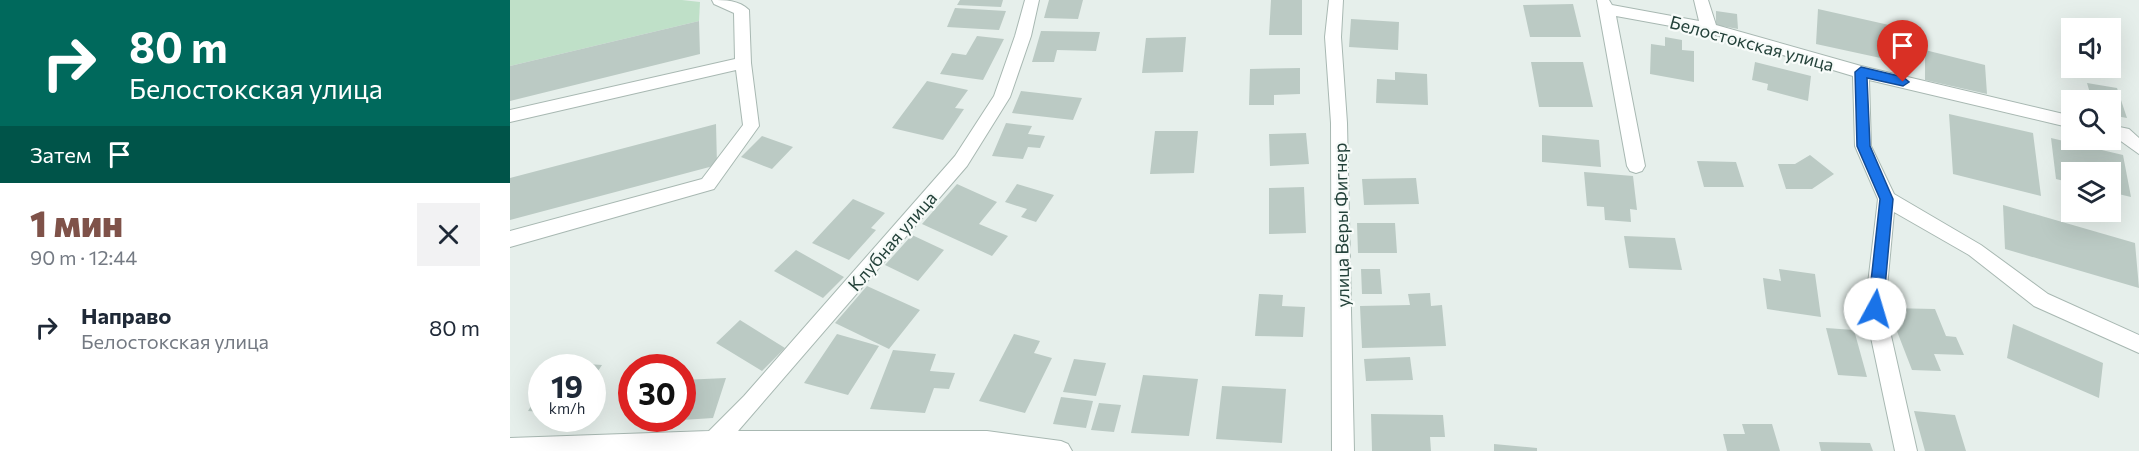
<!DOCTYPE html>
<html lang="ru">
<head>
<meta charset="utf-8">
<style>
  body { margin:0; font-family:Commissioner,sans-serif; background:#f2f2f3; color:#1f2937; height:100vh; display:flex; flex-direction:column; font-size:22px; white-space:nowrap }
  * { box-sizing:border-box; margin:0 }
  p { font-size:20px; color:#747a83 }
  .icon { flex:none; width:33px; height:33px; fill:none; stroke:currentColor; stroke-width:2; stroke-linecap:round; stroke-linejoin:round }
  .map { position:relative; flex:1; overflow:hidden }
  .sheet { display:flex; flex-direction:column; background:#fff; width:510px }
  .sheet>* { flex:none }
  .guide { background:#00695c; color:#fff; overflow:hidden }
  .tools { position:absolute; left:1551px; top:18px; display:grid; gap:12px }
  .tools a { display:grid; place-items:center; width:60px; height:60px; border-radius:0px; background:#fff; box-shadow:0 6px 24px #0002; font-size:30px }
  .speed { position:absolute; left:18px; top:354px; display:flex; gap:12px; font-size:30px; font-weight:700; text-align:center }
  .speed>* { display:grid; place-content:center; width:78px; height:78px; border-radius:50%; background:#fff; box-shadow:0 6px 24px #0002; line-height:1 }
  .speed small { font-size:15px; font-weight:400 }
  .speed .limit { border:9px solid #d22; background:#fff; color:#111 }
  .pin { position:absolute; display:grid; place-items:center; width:51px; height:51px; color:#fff; margin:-62px -26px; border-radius:50% 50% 50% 0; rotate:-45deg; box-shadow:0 0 6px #0007 }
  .pin .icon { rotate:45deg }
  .me { position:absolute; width:66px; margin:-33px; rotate:6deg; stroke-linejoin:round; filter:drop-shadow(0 0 4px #0008) }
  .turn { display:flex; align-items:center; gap:21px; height:126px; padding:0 30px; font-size:27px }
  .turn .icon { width:78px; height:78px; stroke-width:2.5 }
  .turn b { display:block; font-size:42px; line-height:51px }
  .then { display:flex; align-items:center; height:57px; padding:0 30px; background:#0003; gap:12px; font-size:22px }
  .round { display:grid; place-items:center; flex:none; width:63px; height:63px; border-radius:0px; background:#f2f2f3 }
  .overview { display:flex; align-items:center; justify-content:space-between; height:102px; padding:0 30px }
  h1 { font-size:36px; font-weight:800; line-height:45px; color:#7f5249 }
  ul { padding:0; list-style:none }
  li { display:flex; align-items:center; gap:18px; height:84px; padding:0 30px }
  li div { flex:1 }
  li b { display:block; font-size:22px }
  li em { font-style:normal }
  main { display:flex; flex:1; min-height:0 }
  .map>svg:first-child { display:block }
  .green { fill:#bfe0c8 }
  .building { fill:#bbcac4 }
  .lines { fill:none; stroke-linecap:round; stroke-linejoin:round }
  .minor-casing { stroke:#a8b8b2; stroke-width:2 }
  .minor { fill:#fff; fill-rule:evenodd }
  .route { fill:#1a73e8; stroke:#114b97; stroke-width:1.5 }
  .labels { text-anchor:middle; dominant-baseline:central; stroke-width:4.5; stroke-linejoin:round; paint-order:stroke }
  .street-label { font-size:18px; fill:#24423a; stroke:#f7fbf9 }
</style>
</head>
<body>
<main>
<section class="sheet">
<div class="guide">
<div class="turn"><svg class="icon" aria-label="right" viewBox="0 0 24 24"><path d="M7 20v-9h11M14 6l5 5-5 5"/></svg><div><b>80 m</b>Белостокская улица</div></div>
<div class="then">Затем<svg class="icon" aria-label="arrive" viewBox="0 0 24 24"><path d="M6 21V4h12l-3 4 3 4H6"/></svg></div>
</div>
<div class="overview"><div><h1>1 мин</h1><p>90 m · 12:44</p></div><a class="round"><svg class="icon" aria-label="close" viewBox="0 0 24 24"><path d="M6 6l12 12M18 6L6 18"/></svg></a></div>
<ul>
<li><svg class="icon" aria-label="right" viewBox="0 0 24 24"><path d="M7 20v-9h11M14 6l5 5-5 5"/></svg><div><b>Направо</b><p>Белостокская улица</p></div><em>80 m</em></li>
</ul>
</section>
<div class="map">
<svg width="1629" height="451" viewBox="0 0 1629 451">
  <rect width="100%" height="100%" fill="#e6efeb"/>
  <path class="green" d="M0 0H172L190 2 189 21 0 66Z"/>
  <path class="building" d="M450 0H493L491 7 447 5Z
    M539 0H573L568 19 534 18Z
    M761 0H792V35H759Z
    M1063 4 1071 37H1020L1013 5Z
    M445 8 496 11 489 30 437 27Z
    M1308 9 1388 27 1389 62 1306 44Z
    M1206 11 1227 14 1228 29 1206 25Z
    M841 19 889 22 888 50 839 47Z
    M189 21 190 54 0 101V66Z
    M531 31 590 32 586 51 547 50 544 62H522Z
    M467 36 494 39 473 80 430 74 442 53 456 55Z
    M676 37 673 72 632 73 636 38Z
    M1155 37 1172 40V50L1184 51V82L1140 74 1141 44 1155 46Z
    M1415 50 1475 65 1477 94 1415 80Z
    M1021 62H1073L1083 107H1029Z
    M1245 62 1301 76 1298 101 1257 90 1258 84 1242 80Z
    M790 68V94L764 95V105H739L740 69Z
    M885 72 917 74 918 105 866 103 867 79 885 80Z
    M417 81 458 90 445 108 454 109 433 140 382 128Z
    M1577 83 1607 88 1617 118 1600 115V100H1582Z
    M511 91 572 98 563 120 502 113Z
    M1439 114 1523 133 1531 196 1443 174Z
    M496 123 522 126 518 134 535 136 530 148 518 147 513 159 482 156Z
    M206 124 207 165 0 220V178Z
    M645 131H688L684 173 640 174Z
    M796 133 799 164 760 166 759 134Z
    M1032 135 1089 140 1091 167 1032 162Z
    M252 136 283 147 262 169 231 157Z
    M1541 138 1613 155 1621 197 1600 192V172H1562V183L1546 179Z
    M1300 155 1324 174 1302 189H1276L1268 164H1285Z
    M1187 161 1226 162 1234 187H1194Z
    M1074 172 1123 176 1127 210 1120 209 1121 222 1095 220 1094 207 1077 206Z
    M906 178 909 204 854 205 852 179Z
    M447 184 487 202 469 224 498 236 482 256 412 224Z
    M507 184 544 195 526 222 511 217 517 209 495 202Z
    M794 187 796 233 759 234V188Z
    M343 199 375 213 361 228 366 230 339 260 302 243Z
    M1493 205 1625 243 1629 288 1495 249Z
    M847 223H885L887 253H848Z
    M402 235 434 250 408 281 375 265Z
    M1114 236 1165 238 1172 270 1119 268Z
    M286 250 334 277 313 298 264 271Z
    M851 269H870L872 294H852Z
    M1269 269 1305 274 1311 317 1257 309 1253 278 1271 281Z
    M357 286 410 310 379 349 325 323Z
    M920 293 921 306 932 305 936 346 852 348 850 306 900 305 898 294Z
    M749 294 773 295 772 306 795 307 793 337 745 336Z
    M1378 308 1425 309 1436 336 1446 337 1454 355 1424 354 1431 371 1402 370Z
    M230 320 275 348 252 371 206 343Z
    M1503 324 1593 363 1589 398 1497 358Z
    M1316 328 1344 330 1357 377 1328 375Z
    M327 334 369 346 338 395 294 383Z
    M504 334 530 341 524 353 542 358 515 413 469 401Z
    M383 350 426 354 420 371 445 373 439 389 424 388 415 413 360 409Z
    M900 357 903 380 856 381 854 359Z
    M564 359 596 363 586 396 553 392Z
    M48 362 92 365 82 380V368H44Z
    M633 375 688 379 679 436 621 433Z
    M216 378 203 418 172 420V380Z
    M712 386 776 389 772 443 706 439Z
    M32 388V412L18 411Z
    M551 397 583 401 576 428 543 424Z
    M589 403 611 405 604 432 581 430Z
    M1404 411 1445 415 1456 451H1415Z
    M861 414 933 415 935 437H920L921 451H862Z
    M1232 424H1262L1270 451H1217L1213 434H1235Z
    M1309 442 1360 443 1363 451H1311Z
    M984 444 1027 448V451H984Z"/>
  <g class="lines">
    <defs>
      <path id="minor" d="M202 0C215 0 229 0 239 10L241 63 249 126 204 189 0 247V231L192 179 233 125 226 70 0 122V110L225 59 224 13 204 4Z
        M515 0H529L521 36 500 97 457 166 228 431H477L551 441 558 444 562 451H0V438L199 431 234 396 445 156 484 96 505 36Z
        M819 0H833L831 37 837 123 844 451H822L821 123 815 37Z
        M1087 0H1099L1102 5 1189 21 1184 0H1198L1206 25 1351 66 1562 116V128L1359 80 1361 146 1384 194 1471 245 1538 294 1629 335V353L1524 306 1459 255 1384 212 1375 309 1407 451H1385L1355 309 1368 199 1345 146 1343 76 1199 33 1106 16 1135 166 1132 171 1126 173 1120 171 1117 166Z
        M1600 125 1619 129 1629 138V154L1608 139 1600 138Z"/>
    </defs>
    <use href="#minor" class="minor-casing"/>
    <use href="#minor" class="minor"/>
  </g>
  <path class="route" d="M1351 67 1393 77 1399 82 1393 86 1357 78 1360 146 1383 199 1373 309 1371 314 1365 316 1360 314 1358 309 1370 199 1347 146 1345 72Z"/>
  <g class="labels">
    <g class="street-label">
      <text transform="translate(1242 43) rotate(15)">Белостокская улица</text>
      <text transform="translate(831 225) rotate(-91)">улица Веры Фигнер</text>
      <text transform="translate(382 241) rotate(-49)">Клубная улица</text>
    </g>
  </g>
</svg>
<div class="tools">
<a><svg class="icon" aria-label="sound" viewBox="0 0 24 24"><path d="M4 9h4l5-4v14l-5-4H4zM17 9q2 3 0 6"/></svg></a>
<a><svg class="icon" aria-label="search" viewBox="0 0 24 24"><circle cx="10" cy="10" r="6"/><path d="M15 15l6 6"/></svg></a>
<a><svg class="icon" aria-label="layers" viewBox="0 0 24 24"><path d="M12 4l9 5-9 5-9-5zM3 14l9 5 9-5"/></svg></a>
</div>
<div class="speed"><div>19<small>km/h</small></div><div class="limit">30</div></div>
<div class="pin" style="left:1393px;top:82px;background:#d93025"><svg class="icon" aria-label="arrive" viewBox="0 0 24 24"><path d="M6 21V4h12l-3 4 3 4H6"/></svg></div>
<svg class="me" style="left:1365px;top:309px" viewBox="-20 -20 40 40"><circle r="19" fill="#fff"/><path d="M0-13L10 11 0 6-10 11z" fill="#1a73e8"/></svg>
</div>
</main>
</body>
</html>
